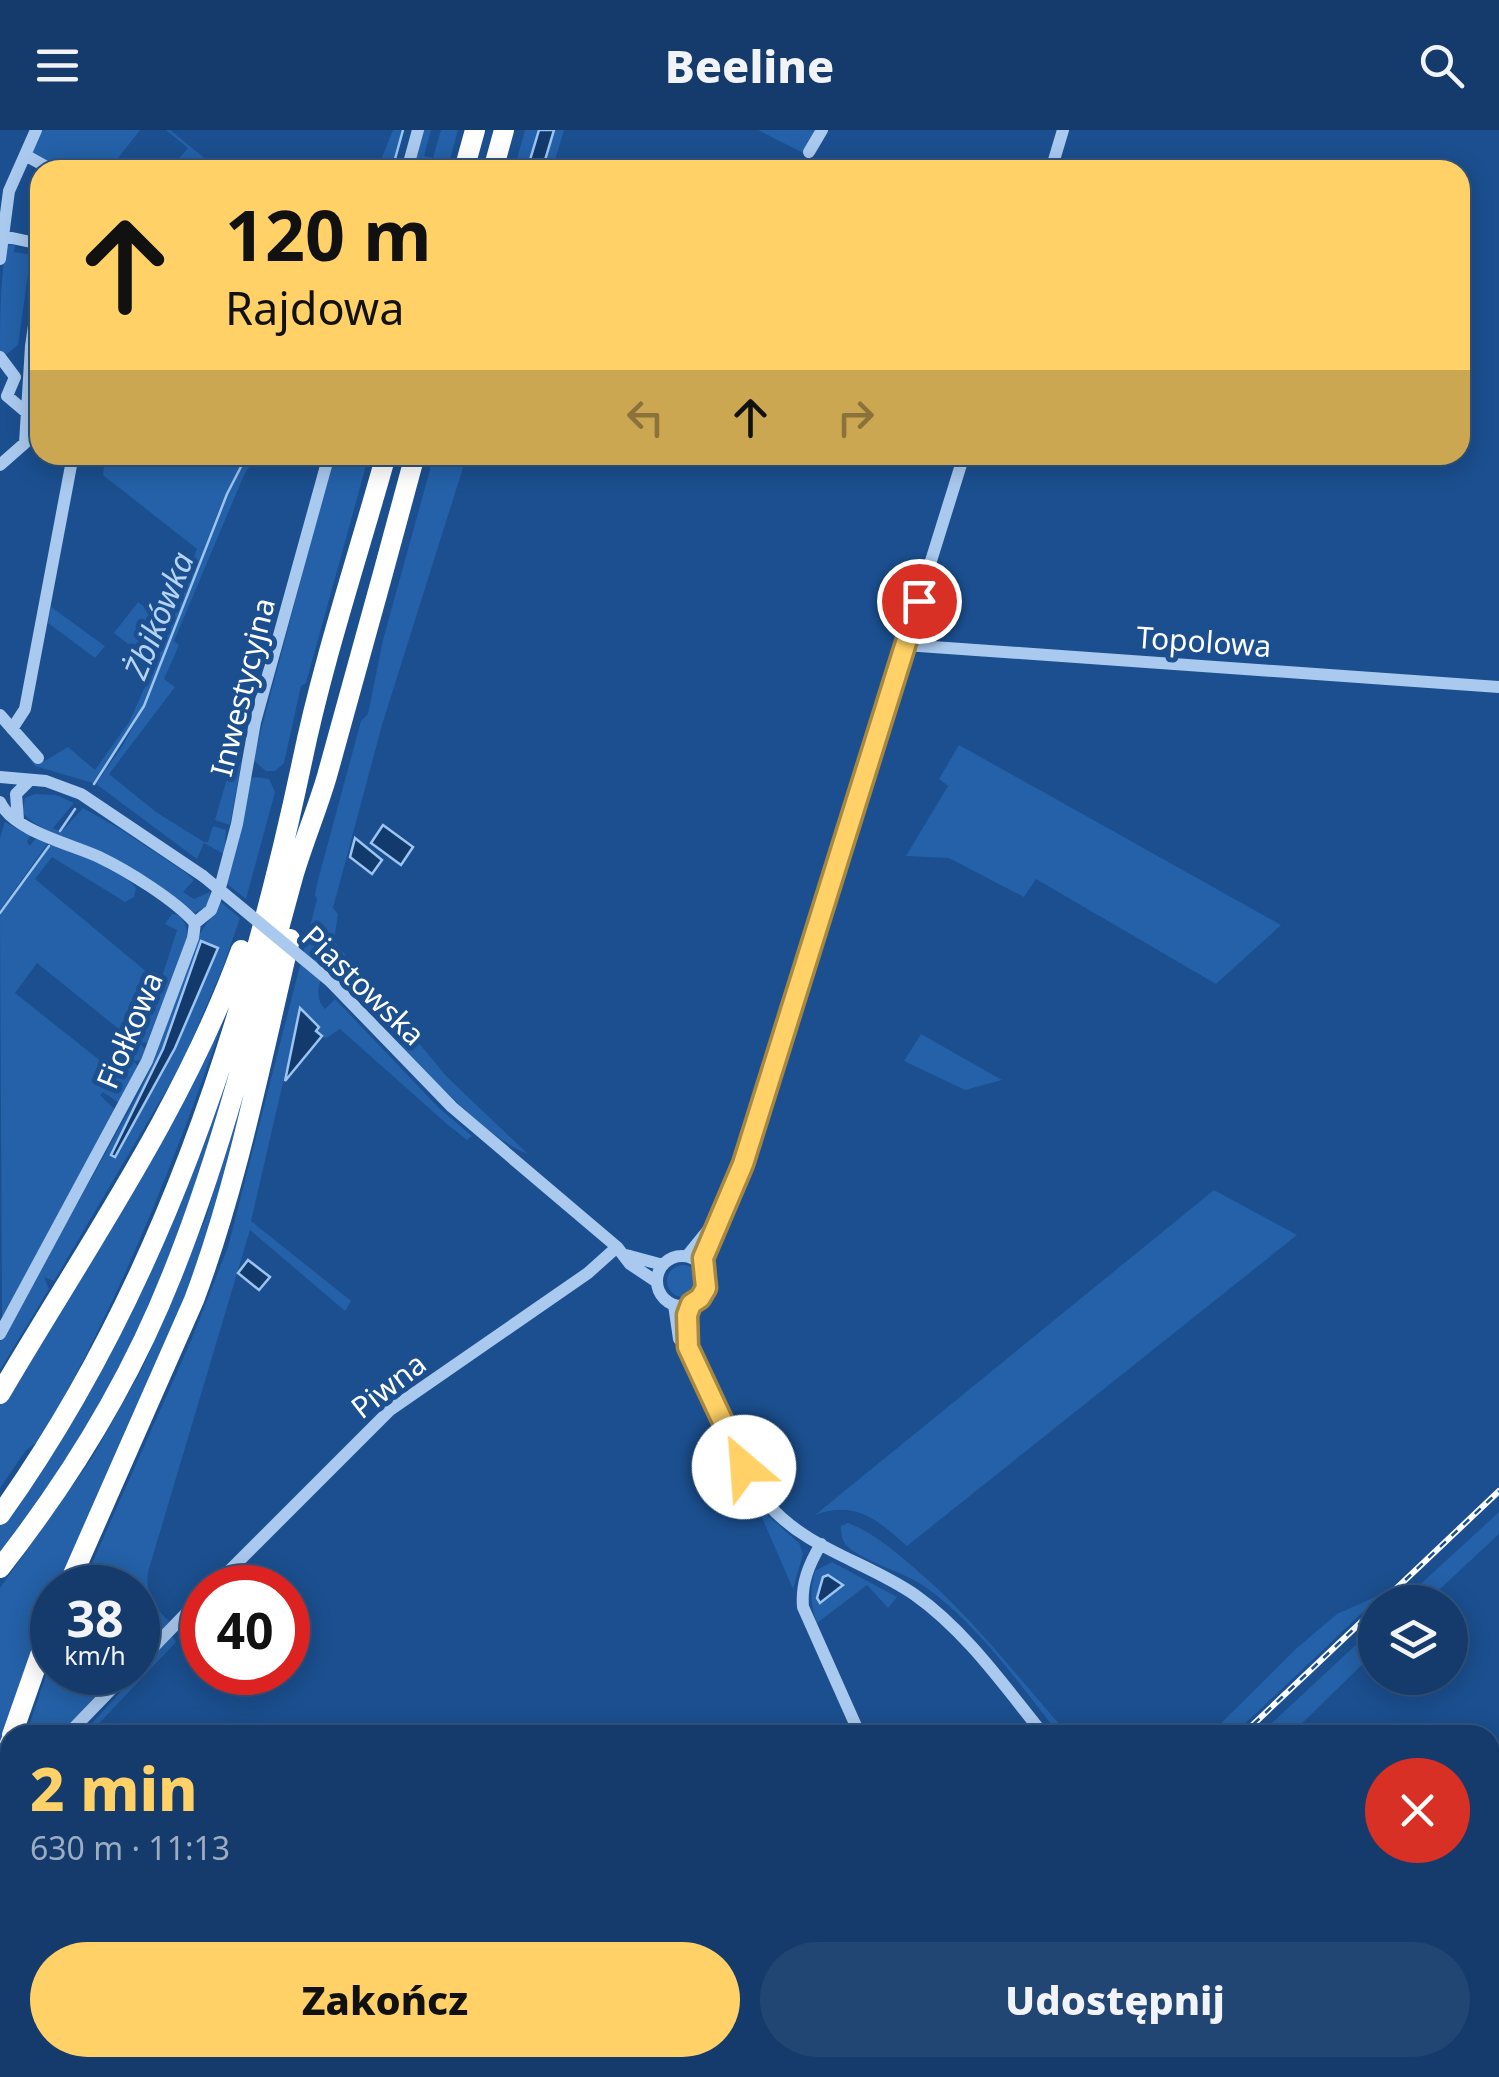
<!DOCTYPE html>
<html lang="pl">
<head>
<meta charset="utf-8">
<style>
  body { margin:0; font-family:"Noto Sans",sans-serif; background:#214673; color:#f1f3f6; height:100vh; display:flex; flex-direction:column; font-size:38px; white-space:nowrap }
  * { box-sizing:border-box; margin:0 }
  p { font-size:32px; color:#9dadc1 }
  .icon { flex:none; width:55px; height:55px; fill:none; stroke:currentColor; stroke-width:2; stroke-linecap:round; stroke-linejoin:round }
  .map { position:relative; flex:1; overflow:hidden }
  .details { position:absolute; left:0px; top:1595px; width:1500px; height:352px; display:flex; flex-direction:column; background:#143b6b; border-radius:30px 30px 0 0; box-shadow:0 5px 25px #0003,0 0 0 2px #33557e }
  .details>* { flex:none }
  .hud { position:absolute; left:30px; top:30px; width:1440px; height:305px; border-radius:30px; box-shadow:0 5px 25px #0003,0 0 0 2px #33557e; background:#ffd166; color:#111; overflow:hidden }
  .fabs { position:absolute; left:1358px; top:1455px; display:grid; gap:20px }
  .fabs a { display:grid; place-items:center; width:110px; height:110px; border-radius:50%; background:#143b6b; box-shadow:0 5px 25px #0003,0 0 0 2px #33557e; font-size:50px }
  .speed { position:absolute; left:30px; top:1435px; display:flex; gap:20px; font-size:50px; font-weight:700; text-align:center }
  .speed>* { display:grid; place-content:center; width:130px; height:130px; border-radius:50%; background:#143b6b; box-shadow:0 5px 25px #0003,0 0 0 2px #33557e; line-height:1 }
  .speed small { font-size:25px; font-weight:400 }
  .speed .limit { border:15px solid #d22; background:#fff; color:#111 }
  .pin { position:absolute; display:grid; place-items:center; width:85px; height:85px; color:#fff; margin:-42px; border:5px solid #fff; border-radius:50%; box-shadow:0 2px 10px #0007 }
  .me { position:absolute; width:110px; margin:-55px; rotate:333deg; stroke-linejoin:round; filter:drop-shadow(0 0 8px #0008) }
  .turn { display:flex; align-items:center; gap:35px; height:210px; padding:0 30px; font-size:45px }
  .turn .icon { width:130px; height:130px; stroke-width:2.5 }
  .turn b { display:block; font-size:70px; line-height:85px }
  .lanes { display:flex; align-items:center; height:95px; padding:0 30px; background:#0003; justify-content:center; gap:50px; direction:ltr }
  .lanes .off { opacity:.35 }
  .round { display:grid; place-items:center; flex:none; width:105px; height:105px; border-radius:52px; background:#214673 }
  .head { display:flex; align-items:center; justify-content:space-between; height:170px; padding:0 30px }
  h1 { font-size:60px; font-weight:800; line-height:75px; color:#ffd166 }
  .cta { display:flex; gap:20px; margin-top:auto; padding:20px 30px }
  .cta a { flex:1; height:115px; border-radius:60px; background:#ffd166; color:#111; font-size:40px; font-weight:800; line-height:115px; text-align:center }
  .cta a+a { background:#214673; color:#f1f3f6 }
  header { display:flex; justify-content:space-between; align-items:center; height:130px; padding:0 30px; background:#143b6b; font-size:45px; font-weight:800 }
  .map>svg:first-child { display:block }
  .green { fill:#2461a8; fill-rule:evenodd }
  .water { fill:#123a6d; stroke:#9cc4f0; stroke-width:2.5 }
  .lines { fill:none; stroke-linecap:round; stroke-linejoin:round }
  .stream { stroke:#9cc4f0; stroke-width:2.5 }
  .minor { stroke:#a9c9ee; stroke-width:12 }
  .highway { stroke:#fff; stroke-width:20 }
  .rail-casing { stroke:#fff; stroke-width:6 }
  .rail { stroke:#1b4f8f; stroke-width:2.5; stroke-dasharray:8; stroke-linecap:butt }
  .minor-bridge { stroke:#a9c9ee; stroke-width:12 }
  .route-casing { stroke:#a68842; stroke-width:25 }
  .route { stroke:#ffd166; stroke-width:18 }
  .labels { text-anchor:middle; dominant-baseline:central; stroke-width:10; stroke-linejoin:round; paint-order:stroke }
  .street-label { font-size:30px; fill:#fff; stroke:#1b4f8f }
  .water-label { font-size:32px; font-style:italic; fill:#b5d3f5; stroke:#1b4f8f }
</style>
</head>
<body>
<header><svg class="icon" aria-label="menu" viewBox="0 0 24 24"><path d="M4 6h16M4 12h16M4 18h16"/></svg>Beeline<svg class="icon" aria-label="search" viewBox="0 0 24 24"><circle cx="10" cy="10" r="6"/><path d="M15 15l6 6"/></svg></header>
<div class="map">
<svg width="1499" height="1947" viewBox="0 0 1499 1947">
  <rect width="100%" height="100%" fill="#1b4f8f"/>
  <path class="green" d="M40 0H140L109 40 57 37 58 34 51 30 49 33 32 24Z
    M166 0H170L219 40H170L188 18Z
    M393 0H402L391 40H377Z
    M424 0H431L424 26 433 28 441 0H458L447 40H413Z
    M525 0H539L527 40H514Z
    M554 0H564L552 40H542Z
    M758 0H817L805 24Z
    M15 113 14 122 28 124 32 116 18 215 4 226 0 221C0 189 0 146 7 116Z
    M88 325H246L221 375 142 578 93 653 35 636 25 621 38 635 68 617 95 640 129 592 155 535 114 503 138 472 159 488 180 433 189 440 197 419 103 345 104 337Z
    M249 325H257L244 345 174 511 179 515 164 549 175 557 109 644 156 682 204 712H208L213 696 226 700 224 724 204 713 197 729 96 654 123 615 147 571 230 358Z
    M334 325H369L306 553 301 556 284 633 275 641H266L253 630Z
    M434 325H467L382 595 333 778 338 784 334 811 447 947 528 1024C473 1003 387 897 343 851L353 839 335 830 327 834C321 850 312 865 325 879L335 869 439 978 472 1006 467 1010 448 995 340 899 325 909 300 879 251 1091 351 1171 345 1181 250 1100 148 1442C145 1463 154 1478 170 1492L138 1525V1458H81L190 1213 228 1117 317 769 315 765 318 750 361 591 368 584 383 510Z
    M51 477 105 516 95 528 48 493Z
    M959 615 1281 795 1216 854 1036 749 1024 767 949 728 906 726 948 656 939 649Z
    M233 628 241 633 230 695 215 690Z
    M255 647 269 649 275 662 246 769 226 753 248 650Z
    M35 664 56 665 74 673 53 698 61 702 83 678 120 699 186 743 194 750 183 762 194 769 210 762 209 775 195 783C159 759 124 736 85 716 64 705 38 701 22 682L25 668Z
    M298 689 303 690 240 919 170 1134 99 1280 0 1430V1396L129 1181Z
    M5 692 30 706 27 712 30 716 36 708 48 713 0 780V708Z
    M52 714C80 724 116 735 136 758L134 767 125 772 52 727 35 749 160 853 177 800 165 794 172 784C183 784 188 797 187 807L147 913 143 912 141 915 145 919 141 930 133 931 138 936 119 973 103 962 100 965 115 980V984L2 1187 0 785ZM37 833 136 913 122 948 15 863Z
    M221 772 240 788 223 837 181 935 54 1151 44 1147 49 1159 0 1240V1212L135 970 153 933 197 808ZM201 812 218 818 175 918 115 1027 163 919Z
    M225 886C174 1034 118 1175 40 1310L26 1320 0 1358V1274L151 1024Z
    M921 904 1002 950 965 960 904 931Z
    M255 925 208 1114 59 1457 52 1458V1473L0 1626V1458L92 1328 142 1239 206 1087Z
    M1214 1060 1297 1105 907 1416C877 1390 856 1370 815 1385Z
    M667 1151a16 16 0 1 1 32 0a16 16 0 1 1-32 0Z
    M757 1376 799 1413 803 1424 793 1459Z
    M1499 1382V1404L1426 1472H1401Z
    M848 1393C872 1402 892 1419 912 1436 972 1486 1017 1547 1069 1605H1060C1019 1554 979 1495 924 1456 903 1442 865 1432 848 1417 842 1412 841 1404 841 1396Z
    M832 1432 897 1467 888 1478 867 1455 817 1493C810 1474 810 1460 815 1441Z
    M1382 1464 1233 1605H1209L1298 1517 1337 1484Z
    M1375 1497V1522L1290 1605H1259Z
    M172 1506 176 1512 88 1605H81Z
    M52 1527V1542L120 1543 60 1605H26Z
    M10 1666V1787C0 1750 0 1706 10 1666Z
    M10 1848V1938H15L14 1947H0V1850Z"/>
  <path class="water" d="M539 0H554L542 40H527Z
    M383 695 413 717 401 735 371 713Z
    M355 708 382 730 372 744 350 727Z
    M201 811 218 818 175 918 115 1027 111 1025 163 919Z
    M300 878 319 897 316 901 322 906 285 951Z
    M248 1130 270 1147 259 1160 238 1143Z
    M828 1445 843 1455 820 1473 817 1468 823 1447Z"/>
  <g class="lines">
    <path class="stream" d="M392 40 403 0
      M94 654 144 576 227 364 247 325
      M60 701 75 679
      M0 783 49 716
      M871 1947 881 1938
      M899 1947 909 1938"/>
    <path class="minor" d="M36 0 25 25 52 40
      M809 22 822 0
      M407 40 418 0
      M1051 40 1063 0
      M3 106 40 114
      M0 129 9 61 25 25
      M0 227 15 247 7 266 40 294
      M0 335 25 313 31 216 40 154
      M905 515 1499 557
      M0 585 38 628
      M12 599 25 579 73 325
      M0 647 46 651 81 664 203 746
      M0 672C13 701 71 714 99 727 128 741 175 770 195 793
      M18 690 16 664 30 650
      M195 793 211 780 221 754 237 694 255 592 329 325
      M331 852 452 977 617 1117 630 1134 657 1152
      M626 1125 663 1135
      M657 1151a25 25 0 1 1 50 0a25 25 0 1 1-50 0Z
      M687 1126 717 1089
      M703 1136 719 1087 743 1034 964 325
      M674 1175 679 1209 688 1217C711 1269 730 1330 767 1373 806 1419 868 1432 915 1465 966 1501 1005 1557 1044 1605
      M0 1204 147 931 193 808 195 793
      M688 1217 686 1189 691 1175
      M821 1414C809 1434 801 1453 803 1477L860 1605
      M212 1458 390 1280 588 1143 617 1117
      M138 1533 202 1467
      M67 1605 128 1542
      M1006 1938 1010 1947
      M65 1947 66 1938
      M841 1947 847 1938
      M943 1947 954 1938
      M1205 1947 1209 1938"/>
    <path class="highway" d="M464 40 475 0
      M493 40 504 0
      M0 1264C85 1119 183 979 241 820
      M0 1385C158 1164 246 896 302 632 323 530 358 426 386 325
      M0 1438C70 1349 130 1251 172 1145 224 1016 256 881 293 747 303 713 317 680 327 646 357 540 386 432 415 325
      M67 1458 194 1170C238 1053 261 930 290 809
      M12 1605 52 1491
      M0 1650 10 1613
      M0 1794 10 1818
      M20 1947 21 1938"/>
    <defs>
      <path id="rail" d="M1382 1472 1499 1361
        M1242 1605 1375 1479
        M880 1947 890 1938"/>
    </defs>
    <use href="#rail" class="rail-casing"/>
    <use href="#rail" class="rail"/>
    <path class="minor-bridge" d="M203 746 331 852"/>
  </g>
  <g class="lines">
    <defs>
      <path id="route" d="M744 1337 688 1217 687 1185 691 1174 700 1168 706 1158 703 1128 743 1034 919 471"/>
    </defs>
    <use href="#route" class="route-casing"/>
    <use href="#route" class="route"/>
  </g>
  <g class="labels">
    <g class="street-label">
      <text transform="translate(1204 511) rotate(4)">Topolowa</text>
      <text transform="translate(242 557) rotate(-76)">Inwestycyjna</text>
      <text transform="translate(364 855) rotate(44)">Piastowska</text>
      <text transform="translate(129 900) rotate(-67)">Fiołkowa</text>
      <text transform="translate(388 1255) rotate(-38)">Piwna</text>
    </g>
    <g class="water-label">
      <text transform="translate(158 485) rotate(-68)">Żbikówka</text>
    </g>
  </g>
</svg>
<div class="fabs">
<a><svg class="icon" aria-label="layers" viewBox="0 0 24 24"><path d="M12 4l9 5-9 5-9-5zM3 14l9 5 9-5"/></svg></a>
</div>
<div class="speed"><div>38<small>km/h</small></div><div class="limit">40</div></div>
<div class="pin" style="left:919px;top:471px;background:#d93025"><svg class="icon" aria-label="arrive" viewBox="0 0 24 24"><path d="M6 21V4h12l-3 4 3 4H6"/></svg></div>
<svg class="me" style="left:744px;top:1337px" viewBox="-20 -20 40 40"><circle r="19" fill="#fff"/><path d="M0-13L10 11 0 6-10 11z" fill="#ffd166"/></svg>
<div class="hud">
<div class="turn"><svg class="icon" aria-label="ahead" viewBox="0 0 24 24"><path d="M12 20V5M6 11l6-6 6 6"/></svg><div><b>120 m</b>Rajdowa</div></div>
<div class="lanes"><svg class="icon off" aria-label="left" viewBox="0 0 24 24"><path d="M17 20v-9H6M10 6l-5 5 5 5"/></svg><svg class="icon" aria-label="ahead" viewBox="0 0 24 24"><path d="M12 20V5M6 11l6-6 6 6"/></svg><svg class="icon off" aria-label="right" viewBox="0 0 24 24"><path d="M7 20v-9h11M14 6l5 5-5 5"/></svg></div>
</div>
<section class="details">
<div class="head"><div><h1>2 min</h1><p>630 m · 11:13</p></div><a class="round" style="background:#d93025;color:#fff"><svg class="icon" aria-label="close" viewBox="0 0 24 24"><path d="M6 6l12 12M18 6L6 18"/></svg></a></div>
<div class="cta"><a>Zakończ</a><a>Udostępnij</a></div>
</section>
</div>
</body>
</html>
